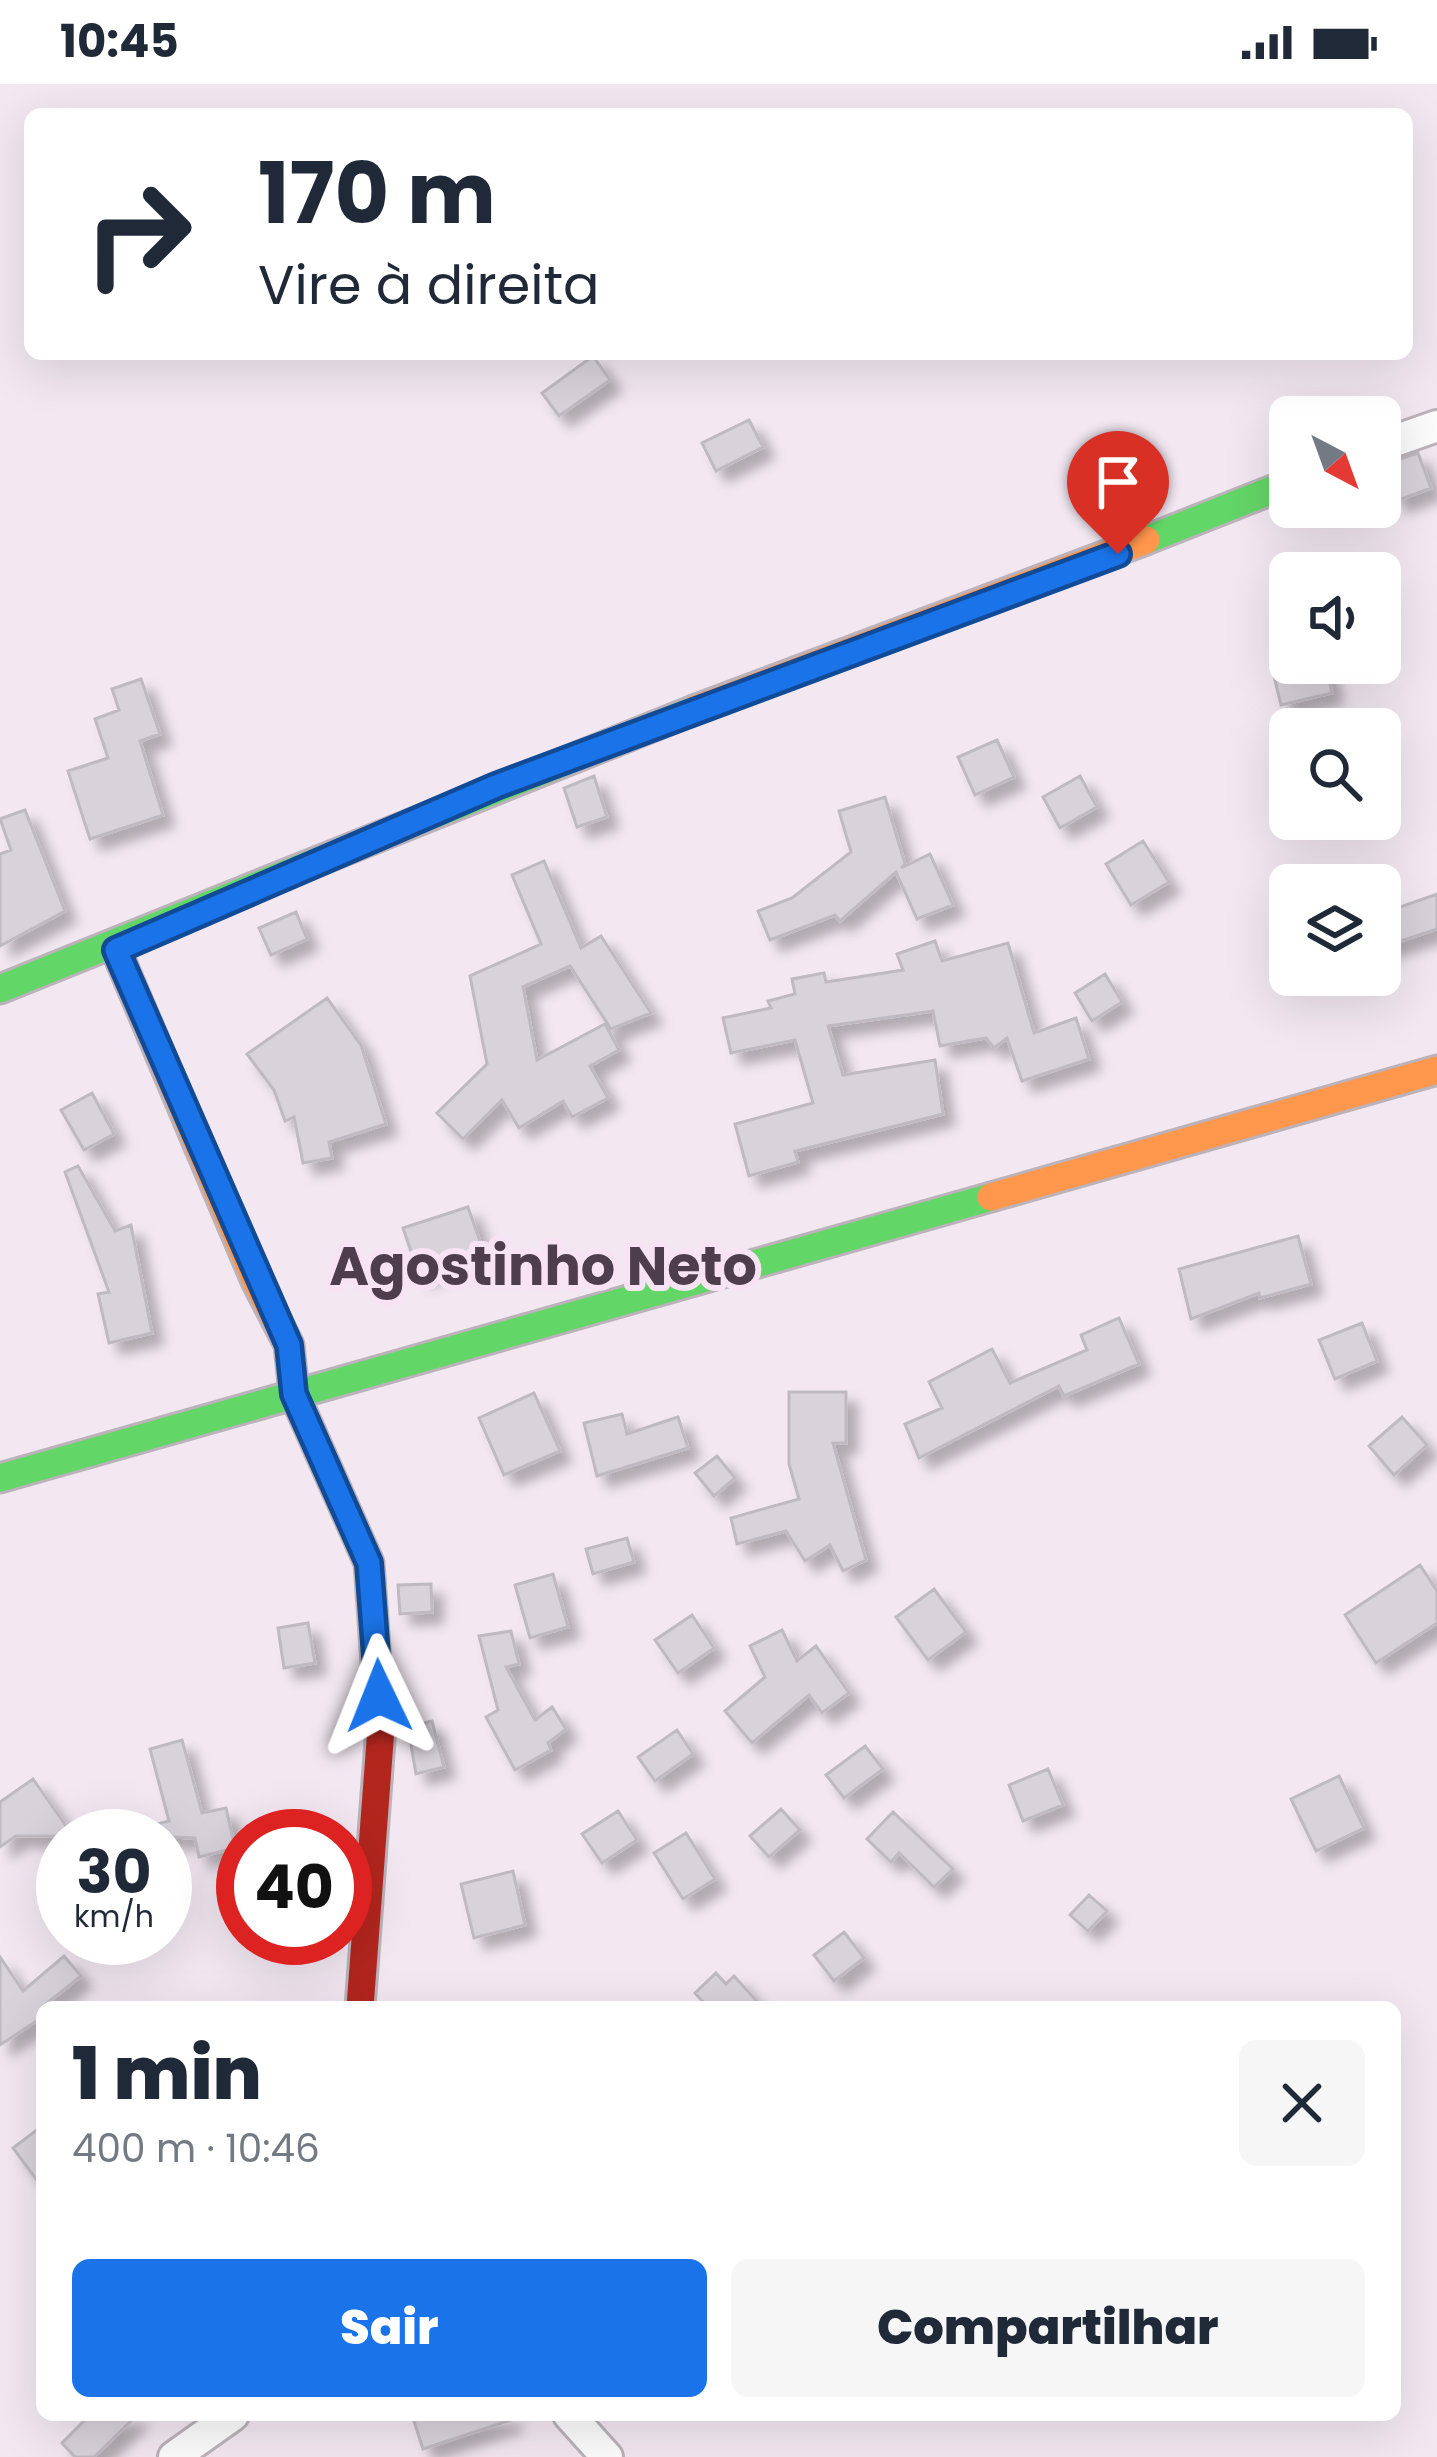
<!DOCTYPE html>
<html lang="pt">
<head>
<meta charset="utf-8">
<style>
  body { margin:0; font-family:Poppins,sans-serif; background:#f6f6f7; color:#1f2937; height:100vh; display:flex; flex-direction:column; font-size:45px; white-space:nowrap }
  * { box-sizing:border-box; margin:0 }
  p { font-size:39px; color:#747a83 }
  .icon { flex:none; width:66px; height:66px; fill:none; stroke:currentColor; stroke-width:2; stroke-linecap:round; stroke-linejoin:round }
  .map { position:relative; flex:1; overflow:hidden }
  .side { position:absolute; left:36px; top:1917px; width:1365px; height:420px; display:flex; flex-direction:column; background:#fff; border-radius:18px; box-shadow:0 12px 48px #0002 }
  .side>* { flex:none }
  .top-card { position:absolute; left:24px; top:24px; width:1389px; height:252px; border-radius:18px; box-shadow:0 12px 48px #0002; background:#fff; color:#1f2937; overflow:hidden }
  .needle { width:78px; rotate:139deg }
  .buttons { position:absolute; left:1269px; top:312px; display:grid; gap:24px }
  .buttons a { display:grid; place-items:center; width:132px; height:132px; border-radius:18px; background:#fff; box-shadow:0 12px 48px #0002; font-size:60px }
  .speed { position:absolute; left:36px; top:1725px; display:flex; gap:24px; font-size:60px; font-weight:700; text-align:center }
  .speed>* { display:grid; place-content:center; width:156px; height:156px; border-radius:50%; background:#fff; box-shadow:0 12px 48px #0002; line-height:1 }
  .speed small { font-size:30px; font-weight:400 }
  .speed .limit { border:18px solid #d22; background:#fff; color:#111 }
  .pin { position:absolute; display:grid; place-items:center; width:102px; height:102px; color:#fff; margin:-123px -51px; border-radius:50% 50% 50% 0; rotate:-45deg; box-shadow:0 0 12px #0007 }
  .pin .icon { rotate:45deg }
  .me { position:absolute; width:132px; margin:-66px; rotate:358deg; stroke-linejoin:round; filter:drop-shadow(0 0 9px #0008) }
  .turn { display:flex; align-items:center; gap:42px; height:252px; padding:0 36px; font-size:54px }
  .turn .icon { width:156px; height:156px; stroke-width:2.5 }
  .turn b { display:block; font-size:84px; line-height:102px }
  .round { display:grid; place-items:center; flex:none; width:126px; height:126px; border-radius:18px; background:#f6f6f7 }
  .head { display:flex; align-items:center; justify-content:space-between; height:204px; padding:0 36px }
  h1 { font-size:72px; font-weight:800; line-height:90px }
  .primary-button { display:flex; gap:24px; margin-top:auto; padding:24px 36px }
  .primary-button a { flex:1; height:138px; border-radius:18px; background:#1a73e8; color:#fff; font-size:48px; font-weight:800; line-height:138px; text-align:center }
  .primary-button a+a { background:#f6f6f7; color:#1f2937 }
  .status { display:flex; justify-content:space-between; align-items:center; height:84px; padding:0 60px; background:#fff; direction:ltr }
  .status svg { height:33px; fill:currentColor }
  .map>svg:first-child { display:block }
  .building { fill:#d8d2db; stroke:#bfb9c2; stroke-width:3; filter:url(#shadow) }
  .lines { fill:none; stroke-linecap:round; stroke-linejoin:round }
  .street-casing { stroke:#bbb2ba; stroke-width:36 }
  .fast-casing { stroke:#bbb2ba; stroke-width:33 }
  .slow-casing { stroke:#bbb2ba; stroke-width:33 }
  .jam-casing { stroke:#bbb2ba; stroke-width:33 }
  .street { stroke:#fdfcfd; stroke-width:30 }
  .fast { stroke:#63d668; stroke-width:27 }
  .slow { stroke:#ff974d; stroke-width:27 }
  .jam { stroke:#b3261e; stroke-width:27 }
  .route-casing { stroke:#114b97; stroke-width:30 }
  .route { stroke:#1a73e8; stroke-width:21 }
  .labels { text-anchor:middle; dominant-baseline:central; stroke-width:12; stroke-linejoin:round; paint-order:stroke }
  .district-label { font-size:54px; font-weight:bold; fill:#4e3d4c; stroke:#f8e3f5 }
</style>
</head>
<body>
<div class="status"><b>10:45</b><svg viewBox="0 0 49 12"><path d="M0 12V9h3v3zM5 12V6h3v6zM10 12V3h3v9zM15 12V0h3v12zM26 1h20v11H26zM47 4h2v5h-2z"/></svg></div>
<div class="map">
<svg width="1437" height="2373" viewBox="0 0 1437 2373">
  <defs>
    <filter id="shadow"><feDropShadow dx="11" dy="11" stdDeviation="6" flood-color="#0004"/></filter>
  </defs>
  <rect width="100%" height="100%" fill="#f3e8f2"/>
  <path class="building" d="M593 272 610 296 559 332 542 309Z
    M749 336 763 363 716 387 702 359Z
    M1418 369 1431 404 1396 417 1382 381Z
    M1325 579 1332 609 1281 621 1274 592Z
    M141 595 160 650 140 657 163 731 90 755 68 687 108 674 95 635 119 626 112 605Z
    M997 656 1014 693 975 711 958 673Z
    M594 692 607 733 577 743 564 704Z
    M1080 692 1097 723 1060 744 1043 713Z
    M885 713 905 780 901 784 930 770 953 821 917 835 896 788 840 837 835 831 770 856 758 827 792 814 851 768 839 727Z
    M25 726 65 827 0 862V770L11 766 0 735Z
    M1143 757 1169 798 1131 821 1106 780Z
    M544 777 581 864 601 852 651 929 611 945 570 882 523 903 537 976 605 940 619 966 590 982 608 1014 572 1033 563 1017 519 1044 502 1016 463 1055 437 1029 487 980 470 892 541 860 512 791Z
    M1437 810V845L1380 864V830Z
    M296 828 307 855 271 871 259 844Z
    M935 857 942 877 1008 859 1034 949 1076 934 1089 975 1022 997 1007 954 994 964 986 954 940 962 933 927 828 942 843 991 935 976 943 1030 795 1067 798 1078 749 1092 735 1040 813 1019 795 956 731 969 723 934 771 924 768 917 795 910 792 895 824 889 826 898 903 886 897 870Z
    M1105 890 1122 918 1092 937 1075 909Z
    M327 914 361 961 386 1040 329 1058 332 1074 303 1079 294 1033 285 1037 274 1006 247 970Z
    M92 1009 114 1050 84 1066 61 1026Z
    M78 1082 115 1147 131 1141 152 1249 109 1259 98 1210 109 1208 65 1088Z
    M468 1123 484 1169 419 1191 403 1144Z
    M1298 1152 1311 1200 1260 1214 1259 1209 1191 1235 1179 1185Z
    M1119 1234 1139 1280 1064 1312 1059 1302 919 1374 905 1340 942 1324 929 1298 992 1265 1010 1299 1087 1266 1081 1251Z
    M1362 1239 1377 1277 1335 1295 1319 1256Z
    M789 1308H846V1359H833L866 1476 843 1487 830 1461 805 1477 786 1447 737 1460 731 1434 799 1415 789 1380Z
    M534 1309 560 1367 504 1391 479 1334Z
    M622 1330 627 1350 678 1333 688 1364 597 1392 584 1339Z
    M1402 1333 1427 1361 1394 1391 1369 1362Z
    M717 1372 735 1394 714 1412 695 1389Z
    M627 1454 634 1478 593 1490 586 1465Z
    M1420 1481 1437 1507V1539L1376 1579 1345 1531Z
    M553 1490 568 1543 530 1554 515 1501Z
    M431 1500 432 1528 400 1530 398 1501Z
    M934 1505 966 1548 928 1576 896 1533Z
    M692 1531 714 1564 678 1589 655 1556Z
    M308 1539 315 1579 284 1584 278 1544Z
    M782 1546 797 1577 816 1562 849 1609 822 1629 809 1611 752 1659 725 1627 765 1593 750 1562Z
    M511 1547 519 1580 506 1583 535 1636 552 1623 566 1645 548 1659 551 1666 515 1686 486 1633 498 1626 479 1552Z
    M432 1637 444 1683 416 1690 408 1643Z
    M677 1646 693 1670 655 1697 638 1673Z
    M182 1656 202 1729 226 1724 235 1764 199 1773 195 1754 143 1752 141 1744 169 1737 150 1665Z
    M865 1662 883 1685 844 1714 826 1691Z
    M1048 1685 1063 1721 1023 1737 1009 1701Z
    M1339 1692 1364 1744 1316 1767 1291 1715Z
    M33 1695 73 1752H16L0 1763V1718Z
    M781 1725 800 1746 769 1773 750 1752Z
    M618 1727 637 1756 602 1779 582 1750Z
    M893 1728 953 1785 934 1803 899 1769 891 1778 867 1755Z
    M686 1749 715 1795 683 1815 654 1769Z
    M513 1787 525 1841 474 1854 461 1800Z
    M1089 1811 1107 1827 1088 1847 1070 1831Z
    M844 1848 864 1874 834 1897 814 1871Z
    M64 1872 81 1892 42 1923 41 1934 0 1961V1873L23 1907Z
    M716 1889 726 1900 734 1892 762 1923H702L705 1920 695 1909Z
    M42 2042V2103L13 2064Z
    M90 2331H137L94 2373H75L62 2359Z
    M412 2331H510L511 2336 423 2365Z"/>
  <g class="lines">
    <defs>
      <path id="street" d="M1380 362 1437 342
        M569 2331 607 2373
        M174 2373 233 2331"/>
      <path id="fast" d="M1146 456 1290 399
        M0 905 694 626
        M0 1394 991 1113"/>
      <path id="slow" d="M694 626 1146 456
        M116 866 256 1197 289 1261 294 1310 369 1479 377 1593
        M991 1113 1437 986"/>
      <path id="jam" d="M360 1923 381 1644 377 1593"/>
    </defs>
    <use href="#street" class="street-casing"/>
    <use href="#fast" class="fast-casing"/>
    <use href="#slow" class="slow-casing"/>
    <use href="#jam" class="jam-casing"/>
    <use href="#street" class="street"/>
    <use href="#fast" class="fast"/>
    <use href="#slow" class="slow"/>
    <use href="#jam" class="jam"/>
  </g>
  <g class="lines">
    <defs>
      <path id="route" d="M379 1612 369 1479 294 1310 289 1261 116 866 496 702 1118 470"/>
    </defs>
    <use href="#route" class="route-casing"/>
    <use href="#route" class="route"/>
  </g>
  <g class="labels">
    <g class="district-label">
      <text x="543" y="1182">Agostinho Neto</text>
    </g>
  </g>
</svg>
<div class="buttons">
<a><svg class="needle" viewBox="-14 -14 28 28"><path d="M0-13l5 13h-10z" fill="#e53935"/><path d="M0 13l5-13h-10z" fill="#747a83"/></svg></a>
<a><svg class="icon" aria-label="sound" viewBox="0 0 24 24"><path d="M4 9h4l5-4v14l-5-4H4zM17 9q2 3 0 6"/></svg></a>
<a><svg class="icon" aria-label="search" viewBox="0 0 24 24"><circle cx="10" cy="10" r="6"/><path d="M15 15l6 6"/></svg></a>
<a><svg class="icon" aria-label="layers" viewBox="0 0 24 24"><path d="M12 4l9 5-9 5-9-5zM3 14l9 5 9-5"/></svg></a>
</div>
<div class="speed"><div>30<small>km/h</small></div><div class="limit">40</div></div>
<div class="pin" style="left:1118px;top:470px;background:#d93025"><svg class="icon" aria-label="arrive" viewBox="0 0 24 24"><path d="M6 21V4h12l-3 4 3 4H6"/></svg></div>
<svg class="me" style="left:379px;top:1612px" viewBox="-20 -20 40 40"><path d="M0-17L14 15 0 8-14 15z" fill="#1a73e8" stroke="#fff" stroke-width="4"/></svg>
<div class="top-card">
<div class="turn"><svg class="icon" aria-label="right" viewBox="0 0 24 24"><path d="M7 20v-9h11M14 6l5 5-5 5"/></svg><div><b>170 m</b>Vire à direita</div></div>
</div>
<section class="side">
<div class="head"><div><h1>1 min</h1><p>400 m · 10:46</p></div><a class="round"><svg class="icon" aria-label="close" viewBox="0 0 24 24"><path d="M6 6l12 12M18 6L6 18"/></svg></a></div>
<div class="primary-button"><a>Sair</a><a>Compartilhar</a></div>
</section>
</div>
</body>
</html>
